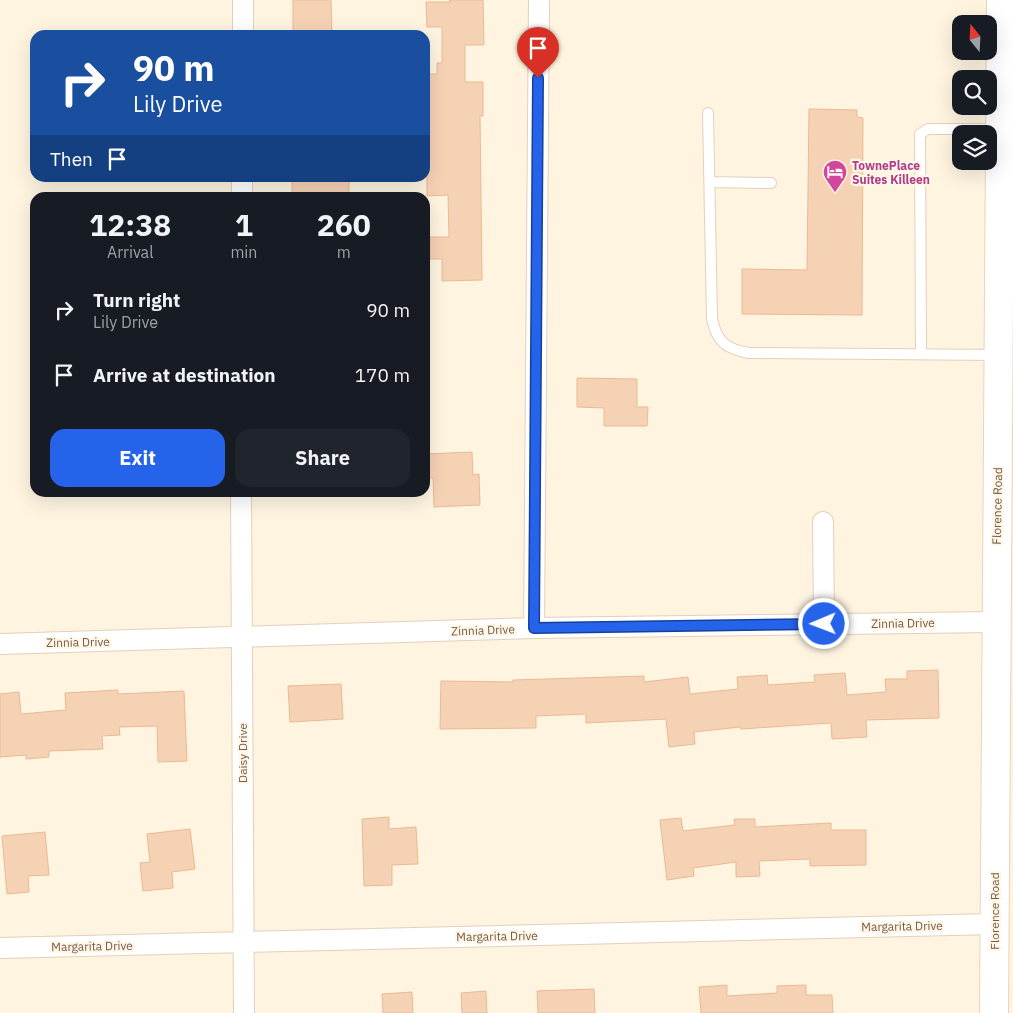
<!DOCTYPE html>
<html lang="en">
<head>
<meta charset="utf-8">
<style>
  body { margin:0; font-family:"IBM Plex Sans",sans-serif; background:#20242c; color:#f1f3f6; height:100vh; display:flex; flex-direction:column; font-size:19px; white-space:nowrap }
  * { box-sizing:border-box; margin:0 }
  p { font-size:16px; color:#9ea1a6 }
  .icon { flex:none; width:28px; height:28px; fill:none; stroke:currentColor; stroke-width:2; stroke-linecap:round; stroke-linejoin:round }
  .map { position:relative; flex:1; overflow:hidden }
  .side { position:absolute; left:30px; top:192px; width:400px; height:305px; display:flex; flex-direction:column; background:#171b24; border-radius:15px; box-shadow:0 5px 20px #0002 }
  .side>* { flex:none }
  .hud { position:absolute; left:30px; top:30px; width:400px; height:152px; border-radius:15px; box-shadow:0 5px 20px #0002; background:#1a4fa0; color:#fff; overflow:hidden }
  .needle { width:32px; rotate:342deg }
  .fabs { position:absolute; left:952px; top:15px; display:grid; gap:10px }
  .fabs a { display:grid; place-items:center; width:45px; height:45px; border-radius:10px; background:#171b24; box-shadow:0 5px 20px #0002; font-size:25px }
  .pin { position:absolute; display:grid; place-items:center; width:42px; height:42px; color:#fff; margin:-51px -21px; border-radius:50% 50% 50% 0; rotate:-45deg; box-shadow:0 0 5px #0007 }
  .pin .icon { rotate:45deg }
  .me { position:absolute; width:55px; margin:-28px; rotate:269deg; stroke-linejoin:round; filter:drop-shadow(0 0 4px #0008) }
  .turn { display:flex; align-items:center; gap:18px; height:105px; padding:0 20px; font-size:22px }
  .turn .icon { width:65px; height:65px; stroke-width:2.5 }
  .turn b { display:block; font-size:35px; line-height:42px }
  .then { display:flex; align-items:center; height:48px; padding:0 20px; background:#0003; gap:10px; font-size:19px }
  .eta { display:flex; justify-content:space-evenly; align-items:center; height:85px; text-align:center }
  .eta b { font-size:30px; font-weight:800; line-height:35px }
  .primary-button { display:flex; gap:10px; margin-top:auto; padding:10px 20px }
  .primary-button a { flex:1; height:58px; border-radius:15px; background:#2563eb; color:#fff; font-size:20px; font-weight:800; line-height:58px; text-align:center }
  .primary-button a+a { background:#20242c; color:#f1f3f6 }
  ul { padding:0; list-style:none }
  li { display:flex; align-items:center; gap:15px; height:65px; padding:0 20px }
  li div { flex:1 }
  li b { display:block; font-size:19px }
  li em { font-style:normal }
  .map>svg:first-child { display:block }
  .building { fill:#f6d2b5; stroke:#ebb993 }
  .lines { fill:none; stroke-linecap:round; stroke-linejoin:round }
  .lane-casing { stroke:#e3d0bb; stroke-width:12 }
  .street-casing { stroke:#e3d0bb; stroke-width:22 }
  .secondary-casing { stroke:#ebd3ba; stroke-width:30 }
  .lane { stroke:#fff; stroke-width:10 }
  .street { stroke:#fff; stroke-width:20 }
  .secondary { stroke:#fff; stroke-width:28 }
  .route-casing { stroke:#184099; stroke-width:12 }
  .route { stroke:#2563eb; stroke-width:9 }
  .labels { text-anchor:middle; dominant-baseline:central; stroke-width:4.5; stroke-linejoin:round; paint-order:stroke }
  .hotel-label { font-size:12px; font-weight:bold; fill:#b23c85; stroke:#fff7e8; text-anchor:start }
  .street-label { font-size:12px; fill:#775945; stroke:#fff7e8 }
</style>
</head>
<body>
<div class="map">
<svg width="1013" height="1013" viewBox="0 0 1013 1013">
  <rect width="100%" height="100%" fill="#fef4e0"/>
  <path class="building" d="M293 0H331L332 35H293Z
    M449 0H483L484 45H465V82H483V116H480L482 280 442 281V259H430V237H449L448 195 427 196 426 74H437V63H442V27H427L426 2H450Z
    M809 109 857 110V117L863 118 862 315 742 314V269L807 270Z
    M292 178H349V198L292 195Z
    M577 378 637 379V407H648L647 426H604V408L577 407Z
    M472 452 473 475 479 474 480 505 434 507 433 478H425V454Z
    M938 670 939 718 866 720 867 737 832 739 831 723 741 729 740 727 694 732 695 744 669 747 666 719 586 723V714L536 716V728L440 729 441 681 513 682V680L644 676V682L688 677 690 694 738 689 737 677 767 675 768 685 815 682 814 675 845 673 847 695 886 692 885 679H907V671Z
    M341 684 343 719 290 722 288 686Z
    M118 690V694L184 691 187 761 158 762 157 726 119 727 120 735 102 736 103 749 49 751V757L26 759V755L0 757V694L19 692 21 714 66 710 65 693Z
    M389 817V829L416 827 418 864 392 865V885L364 886 362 819Z
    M681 818 683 831 735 825 734 819H755V827L831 823V830H866V865L810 866V859L759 861 760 876 736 877V862L693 868 694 876 667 880 660 820Z
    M190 829 195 869 172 872 173 888 143 891 140 863 150 862 147 834Z
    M45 832 49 875 28 876 29 892 7 894 2 836Z
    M727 985V996L777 993V986L806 985V995H832L833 1013H701L699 987Z
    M594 989 595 1013H538L537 991Z
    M486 991 487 1013H462L461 993Z
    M412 992 413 1013H383L382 994Z"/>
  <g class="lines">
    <defs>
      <path id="lane" d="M708 113 712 319C717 342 726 349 749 353L997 355
        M710 182 771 183
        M921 354 920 134 928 129H999"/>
      <path id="street" d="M243 35V0
        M242 198V178
        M241 492 244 1013
        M823 522 824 624
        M534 628 539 0
        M0 644 534 628 995 622
        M0 948 994 924"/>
      <path id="secondary" d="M994 1013 1001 0"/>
    </defs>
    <use href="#lane" class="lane-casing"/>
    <use href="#street" class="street-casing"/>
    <use href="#secondary" class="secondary-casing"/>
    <use href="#lane" class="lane"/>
    <use href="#street" class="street"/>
    <use href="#secondary" class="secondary"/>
  </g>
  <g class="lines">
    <defs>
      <path id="route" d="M538 78 534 628 824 624"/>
    </defs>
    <use href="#route" class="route-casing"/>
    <use href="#route" class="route"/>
  </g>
  <defs>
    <symbol id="hotel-pin" viewBox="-11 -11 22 30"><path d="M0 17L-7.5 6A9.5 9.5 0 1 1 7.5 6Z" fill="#d1479c" stroke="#fff7e8"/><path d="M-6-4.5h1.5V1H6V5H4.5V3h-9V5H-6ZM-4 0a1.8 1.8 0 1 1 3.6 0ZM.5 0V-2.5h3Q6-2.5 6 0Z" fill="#fff"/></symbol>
  </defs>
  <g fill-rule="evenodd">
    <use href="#hotel-pin" x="821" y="158" width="28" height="38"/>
  </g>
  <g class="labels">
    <g class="hotel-label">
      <text x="852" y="165">TownePlace<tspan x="852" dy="14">Suites Killeen</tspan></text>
    </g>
    <g class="street-label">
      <text transform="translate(997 506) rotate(-89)">Florence Road</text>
      <text transform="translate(903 623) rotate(-1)">Zinnia Drive</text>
      <text transform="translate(483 630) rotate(-2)">Zinnia Drive</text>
      <text transform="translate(78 642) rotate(-1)">Zinnia Drive</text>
      <text transform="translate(242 753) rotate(-90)">Daisy Drive</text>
      <text transform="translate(994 911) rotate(-90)">Florence Road</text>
      <text transform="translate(902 926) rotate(-1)">Margarita Drive</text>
      <text transform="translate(497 936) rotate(-1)">Margarita Drive</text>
      <text transform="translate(92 946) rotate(-1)">Margarita Drive</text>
    </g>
  </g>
</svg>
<div class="fabs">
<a><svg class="needle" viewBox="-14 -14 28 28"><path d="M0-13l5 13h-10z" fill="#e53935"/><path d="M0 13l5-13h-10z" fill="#9ea1a6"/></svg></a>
<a><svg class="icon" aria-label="search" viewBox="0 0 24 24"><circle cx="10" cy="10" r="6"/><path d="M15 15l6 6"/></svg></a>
<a><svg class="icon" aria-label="layers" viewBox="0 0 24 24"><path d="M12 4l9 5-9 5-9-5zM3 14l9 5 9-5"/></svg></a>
</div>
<div class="pin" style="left:538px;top:78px;background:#d93025"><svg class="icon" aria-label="arrive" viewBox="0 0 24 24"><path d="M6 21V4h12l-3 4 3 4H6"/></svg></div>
<svg class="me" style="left:824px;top:624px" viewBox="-20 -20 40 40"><circle r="17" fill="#2563eb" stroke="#fff" stroke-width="3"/><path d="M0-11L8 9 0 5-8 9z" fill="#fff"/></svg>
<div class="hud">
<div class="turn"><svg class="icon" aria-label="right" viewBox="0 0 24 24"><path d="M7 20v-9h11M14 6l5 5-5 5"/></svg><div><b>90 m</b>Lily Drive</div></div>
<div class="then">Then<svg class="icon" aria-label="arrive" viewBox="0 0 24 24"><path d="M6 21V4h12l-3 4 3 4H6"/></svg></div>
</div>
<section class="side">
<div class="eta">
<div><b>12:38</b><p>Arrival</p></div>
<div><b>1</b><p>min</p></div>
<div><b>260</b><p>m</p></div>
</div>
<ul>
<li><svg class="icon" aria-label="right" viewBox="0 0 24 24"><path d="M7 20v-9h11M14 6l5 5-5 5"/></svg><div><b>Turn right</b><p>Lily Drive</p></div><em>90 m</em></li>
<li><svg class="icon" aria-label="arrive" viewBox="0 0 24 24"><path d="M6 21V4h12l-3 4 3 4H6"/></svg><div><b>Arrive at destination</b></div><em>170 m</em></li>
</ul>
<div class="primary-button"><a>Exit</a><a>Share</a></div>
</section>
</div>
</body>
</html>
